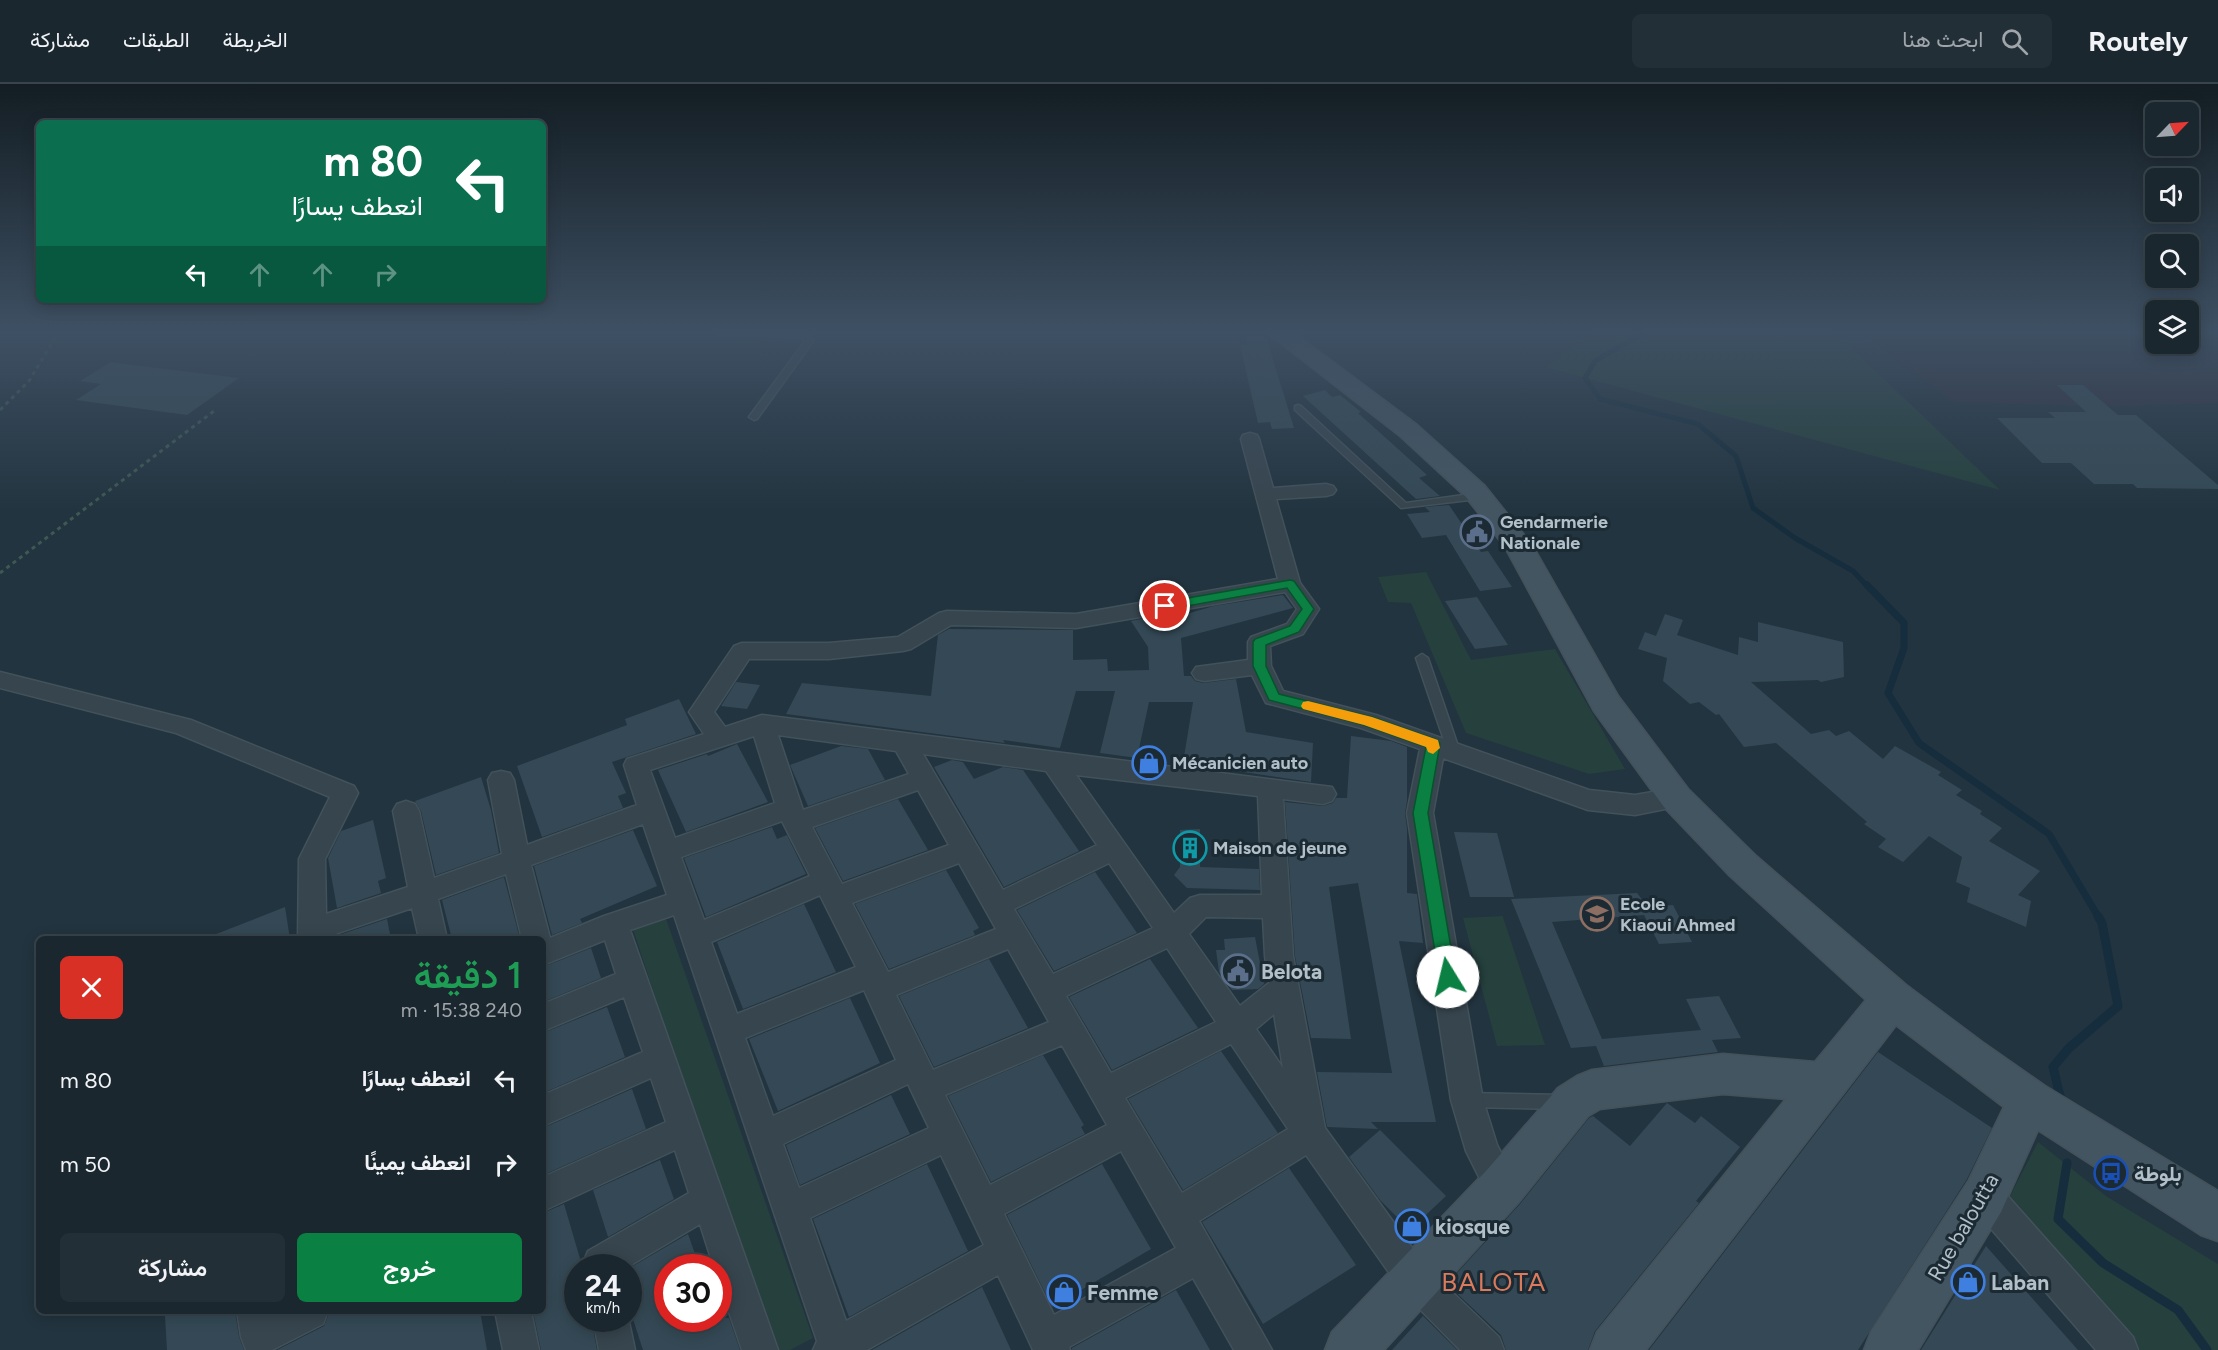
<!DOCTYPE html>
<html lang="ar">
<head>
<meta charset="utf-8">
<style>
  body { margin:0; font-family:Figtree,Vazirmatn,sans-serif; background:#232f37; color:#f1f3f6; direction:rtl; height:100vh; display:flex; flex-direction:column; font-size:22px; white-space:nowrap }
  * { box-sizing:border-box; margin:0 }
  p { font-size:20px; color:#9fa5aa }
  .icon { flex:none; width:33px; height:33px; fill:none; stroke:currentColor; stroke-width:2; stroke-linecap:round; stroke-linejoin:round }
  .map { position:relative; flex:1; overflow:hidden; direction:ltr }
  .side { position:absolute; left:36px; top:852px; width:510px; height:378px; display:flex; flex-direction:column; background:#1a272f; border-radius:9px; box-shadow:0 3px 15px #0003,0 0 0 2px #38444b; direction:rtl }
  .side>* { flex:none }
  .banner { position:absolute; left:36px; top:36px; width:510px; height:183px; border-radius:9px; box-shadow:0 3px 15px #0003,0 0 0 2px #38444b; direction:rtl; background:#0b6e4f; color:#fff; overflow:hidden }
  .needle { width:39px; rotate:65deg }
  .tools { position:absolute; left:2145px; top:18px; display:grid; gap:12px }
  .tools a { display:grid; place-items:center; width:54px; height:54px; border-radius:9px; background:#1a272f; box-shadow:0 3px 15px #0003,0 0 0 2px #38444b; font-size:30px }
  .speed { position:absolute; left:564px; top:1170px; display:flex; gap:12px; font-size:30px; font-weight:700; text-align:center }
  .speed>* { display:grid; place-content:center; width:78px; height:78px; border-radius:50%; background:#1a272f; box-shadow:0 3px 15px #0003,0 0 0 2px #38444b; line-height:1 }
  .speed small { font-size:15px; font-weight:400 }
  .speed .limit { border:9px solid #d22; background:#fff; color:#111 }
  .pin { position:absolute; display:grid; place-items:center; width:51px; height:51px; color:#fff; margin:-26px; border:3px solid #fff; border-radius:50%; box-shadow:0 2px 6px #0007 }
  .me { position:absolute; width:66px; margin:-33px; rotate:351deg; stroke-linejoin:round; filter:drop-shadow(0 0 4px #0008) }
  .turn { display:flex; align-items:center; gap:21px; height:126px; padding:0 24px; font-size:27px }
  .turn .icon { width:78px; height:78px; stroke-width:2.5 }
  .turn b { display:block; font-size:42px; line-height:51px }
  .lanes { display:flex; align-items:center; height:57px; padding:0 24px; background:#0003; justify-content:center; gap:30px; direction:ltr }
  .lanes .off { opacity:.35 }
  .round { display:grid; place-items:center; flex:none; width:63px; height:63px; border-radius:9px; background:#232f37 }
  .head { display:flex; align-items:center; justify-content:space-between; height:102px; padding:0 24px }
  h1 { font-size:36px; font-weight:600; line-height:45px; color:#1e9e55 }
  .action { display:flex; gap:12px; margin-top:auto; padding:12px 24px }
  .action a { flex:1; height:69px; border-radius:9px; background:#0b8043; color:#fff; font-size:24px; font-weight:600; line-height:69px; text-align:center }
  .action a+a { background:#232f37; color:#f1f3f6 }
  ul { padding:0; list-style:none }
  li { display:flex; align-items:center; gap:18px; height:84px; padding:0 24px }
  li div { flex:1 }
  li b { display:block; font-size:22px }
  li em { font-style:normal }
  header { display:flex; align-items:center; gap:36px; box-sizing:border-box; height:84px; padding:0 30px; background:#1a272f; border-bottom:2px solid #38444b }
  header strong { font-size:28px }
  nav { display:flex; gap:33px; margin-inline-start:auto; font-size:21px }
  .search { width:420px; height:54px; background:#232f37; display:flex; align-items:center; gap:15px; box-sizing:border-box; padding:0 21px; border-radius:9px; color:#9fa5aa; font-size:22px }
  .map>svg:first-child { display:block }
  .medical { fill:#2f303f }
  .green { fill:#25403d }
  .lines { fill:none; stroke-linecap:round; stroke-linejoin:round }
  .stream-far2 { stroke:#152d3d; stroke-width:5 }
  .stream-far1 { stroke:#152d3d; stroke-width:7 }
  .stream { stroke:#152d3d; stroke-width:9 }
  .building { fill:#344955 }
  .lane-casing { stroke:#43515a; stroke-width:3 }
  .street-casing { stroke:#43515a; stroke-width:3 }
  .secondary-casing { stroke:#43515a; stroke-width:3 }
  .path { stroke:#3e5854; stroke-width:3; stroke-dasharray:4 4; stroke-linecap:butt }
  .lane { fill:#37454e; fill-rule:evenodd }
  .street { fill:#37454e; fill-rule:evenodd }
  .secondary { fill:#445562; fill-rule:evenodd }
  .route { fill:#0b8043; stroke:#07532c; stroke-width:1.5 }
  .slow { fill:#f59e0b }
  .labels { text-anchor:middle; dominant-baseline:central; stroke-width:6; stroke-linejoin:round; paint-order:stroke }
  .poi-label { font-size:18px; font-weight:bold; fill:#b2c0ca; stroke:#1c2a33; text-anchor:start }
  .near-poi-label { font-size:21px; font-weight:bold; fill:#b2c0ca; stroke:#1c2a33; text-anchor:start }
  .near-street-label { font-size:21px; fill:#b2c0ca; stroke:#1c2a33 }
  .near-quarter-label { font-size:26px; letter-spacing:1.5px; fill:#da7b5d; stroke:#1c2a33 }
</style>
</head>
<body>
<header>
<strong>Routely</strong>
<div class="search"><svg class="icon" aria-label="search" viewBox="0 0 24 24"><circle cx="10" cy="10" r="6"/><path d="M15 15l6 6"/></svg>ابحث هنا</div>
<nav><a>الخريطة</a><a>الطبقات</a><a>مشاركة</a></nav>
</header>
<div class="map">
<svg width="2218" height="1266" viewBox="0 0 2218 1266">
  <rect width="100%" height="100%" fill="#22343f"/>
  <path class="medical" d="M1860 249H2155L2156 260H2188L2189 249H2218V319L2101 322 1954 318Z"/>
  <path class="green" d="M1590 249H1836L2000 406 1545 283Z
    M1426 488 1471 576 1555 565 1625 685 1589 690 1466 649 1411 519 1388 518 1378 493Z
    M665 832 813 1254 790 1266H770L633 845Z
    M1503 832V833L1545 961 1497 962 1463 834Z
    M2038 1058 2106 1112 2218 1180V1266H2140L2008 1116Z"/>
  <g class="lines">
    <path class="stream-far2" d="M1643 249 1595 277 1585 294 1600 315 1698 340 1736 372 1753 424 1795 454 1853 487 1868 503"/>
    <path class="stream-far1" d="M1867 501 1904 539V564L1888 609 1919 659 2049 750 2099 834"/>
    <path class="stream" d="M2061 1016 2053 983 2069 964 2118 922 2102 839 2098 832
      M2067 1079 2058 1135 2103 1179 2178 1226 2207 1266"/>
  </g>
  <path class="building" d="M1246 253H1266L1294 344 1272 345 1270 338 1258 339 1240 261H1248Z
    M111 278 133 281 239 294 187 331 76 316 101 300 80 297Z
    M2057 301H2083L2118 331H2136L2218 401V405L2137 404 2133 400H2094L2071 379H2042L1997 334H2055L2048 328H2086Z
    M1325 306 1332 313 1340 311 1361 328 1358 329 1427 391 1419 394 1440 412 1416 415 1303 312Z
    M1449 421 1481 468 1488 467 1512 503 1480 507 1446 451 1422 454 1407 430 1430 428 1425 423Z
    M1283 511 1293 524 1181 554 1184 592H1191L1195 597 1203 599 1236 595 1246 648 1313 659 1311 698 1183 679 1193 618H1149L1137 674 1100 669 1115 607H1076L1060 664 1003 656 1005 659 786 630 802 599 931 612 938 551 949 545 1073 546V576L1107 575 1108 587 1149 586 1148 563 1131 537 1162 531 1165 536 1214 522Z
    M1477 513 1508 561 1475 565 1445 517Z
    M1665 530 1683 536 1677 551 1738 571 1739 553 1758 558V538L1843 558 1844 593 1821 598 1818 596 1751 598 1811 650 1829 646 1836 652 1849 647 1883 675 1895 662 1941 688 1938 691 1962 706 1956 711 1982 727 1980 730 2002 744 1989 757 2040 787 2018 811 2031 817 2026 843 1967 818 1970 804 1956 798 1962 773 1929 752 1903 778 1878 763 1886 755 1864 740 1867 738 1776 659 1744 663 1719 630 1716 631 1699 618 1690 620 1663 597 1667 574 1638 565 1645 548 1656 552Z
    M736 598 760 601 747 625 721 622Z
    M679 615 696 650 612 678 626 709 618 712 623 724 542 753 517 682 627 641 625 635Z
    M1351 652 1391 657 1407 663V717L1405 729 1407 745V809L1417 810 1423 859 1399 857 1436 1038H1371L1378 1045 1327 1043 1317 988 1392 989 1358 799 1329 803 1351 955 1311 954 1295 872 1285 718 1323 722 1333 719 1336 714H1347Z
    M737 660 768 718 686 748 658 686 707 670 708 672Z
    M841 662 868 665 885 696 808 722 790 681Z
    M952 676 963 678 974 695 1003 683 1023 686 1079 767 1004 803 934 683Z
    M481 693 491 726 499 769 436 791 421 727 415 717Z
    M898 715 928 766 843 797 815 744Z
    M373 736 386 794 378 797 381 809 337 824 328 774 341 747Z
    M772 743 777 755 787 751 806 790 706 833 684 774Z
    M1200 745V783L1259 785 1260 806 1187 804 1174 791 1180 783V746Z
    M633 746 657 802 580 835 582 839 552 851 534 782Z
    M1454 748 1497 749 1514 813H1470Z
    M946 786 979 844 973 847 975 851 889 885 855 820Z
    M1095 788 1137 849 1054 887 1017 826Z
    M504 793 520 855H452L442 816Z
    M1637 809 1648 823 1673 821 1692 858 1659 860 1644 831 1552 838 1602 955 1701 946 1686 915 1719 912 1741 954 1712 956 1718 968 1604 982 1596 962 1571 964 1511 815Z
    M804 820 836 888 743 925 717 858Z
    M285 823 290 855H206V854Z
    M387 835 391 855H343L342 850Z
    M1255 853 1264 900 1258 905 1232 906 1219 888 1216 866H1225L1224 855Z
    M591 864 601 894 543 918V883Z
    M989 875 1028 944 934 983 899 912Z
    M1150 875 1198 944 1112 986 1069 913Z
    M850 914 880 979 778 1027 749 955Z
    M607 923 625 973 543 1009V949Z
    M1221 967 1278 1049 1183 1106 1128 1015Z
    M1878 968 1992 1044 1967 1095 1858 1266H1649Z
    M1043 971 1084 1041 1081 1043 1085 1050 991 1098 948 1012Z
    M632 1005 646 1045 543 1091V1044Z
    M891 1011 910 1050 800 1101 786 1061Z
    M1667 1019 1695 1039 1701 1032 1740 1063 1696 1117 1699 1119 1595 1247 1588 1266H1506L1501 1251 1447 1200 1520 1120 1589 1034 1593 1032 1630 1062Z
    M1380 1046 1446 1112 1410 1146 1380 1116 1349 1073Z
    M660 1076 674 1115 608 1153 593 1106Z
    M927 1080 968 1167 849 1233 813 1135Z
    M1102 1080 1151 1165 1052 1223 1007 1131Z
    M1289 1084 1356 1181 1263 1240 1202 1138Z
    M564 1120 581 1178V1184H578V1234H591L597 1266H541L533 1227H543V1129Z
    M688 1150 700 1184H668V1234H729L740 1266H643L628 1220V1185Z
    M1986 1162 2078 1266H1921Z
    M982 1203 1011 1266H872Z
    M1176 1206 1210 1266H1072V1264Z
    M176 1227H235L239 1253 244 1266H167L165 1232Z
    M330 1227H480L487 1266H277L324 1242Z
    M1423 1232 1457 1266H1392Z"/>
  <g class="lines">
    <defs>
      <path id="lane" d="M717 249H805L814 256 757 335 754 336 749 333 805 257 800 253 721 251Z
        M1298 321 1301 322 1406 419 1478 409 1483 412 1478 415 1401 424 1295 326V322Z
        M1422 570 1428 574 1460 668 1458 671H1450L1448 668 1416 574Z
        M1467 1009 1563 1011 1569 1013 1571 1018 1569 1023 1563 1025 1467 1023 1461 1021 1459 1016 1461 1011Z"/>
      <path id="street" d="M1250 349 1257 351 1259 355 1273 404 1326 400 1333 402 1336 406 1333 410 1326 412 1276 415 1300 499 1319 525 1303 550 1270 562 1271 582 1283 607 1376 631 1589 706 1635 711 1676 704 1685 707 1689 714 1685 721 1635 731 1588 726 1443 674 1433 729 1483 1016 1497 1061 1519 1103 1514 1115 1502 1119 1490 1115 1466 1067 1451 1016 1407 729 1420 665 1361 644 1266 619 1252 591 1204 597 1196 595 1192 589 1196 583 1248 576V558L1251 553 1287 540 1297 525 1285 508 1076 544 951 541 911 565 903 567 829 575H749L714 628 725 643 762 631 1332 703 1336 710 1332 717 1323 720 1283 715 1293 872 1325 1044 1426 1183 1499 1253 1504 1266H1460L1402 1207 1306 1071 1199 1137 1272 1266H1234L1193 1194 1069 1263 1070 1266H1033L998 1191 867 1266H813L817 1257 674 831 630 846 778 1266H742L718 1196V1184H714L700 1140 626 1184H583V1179L588 1167 689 1109 675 1066 543 1127V1093L666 1038 651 994 543 1042V1011L643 968 624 913 543 947V920L616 890 605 856 543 881V855H522L506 790 438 815 447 855H419L412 824 326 853V855H298L299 775 330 713 176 649 0 604V588L191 636 354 702 358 709 325 775 326 830 408 803 393 727 397 720 406 717 415 720 419 727 434 794 502 770 488 696 492 689 501 687 510 689 514 696 527 761 637 721 624 681 627 675 704 650 689 628 734 562 742 559H829L898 553 939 529 947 527 1076 530 1278 495 1241 355 1243 351ZM778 651 896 667 909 690 803 726ZM754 652 775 719 675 754 650 686ZM923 670 1046 687 1097 761 1003 806ZM1076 691 1258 712 1262 811H1200L1190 814 1174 829ZM918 706 949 761 842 800 812 743ZM782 737 810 792 704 836 681 773ZM643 740 667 811 604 832 550 854 531 781ZM959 779 996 845 888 888 852 819ZM1109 779 1153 844 1053 890 1014 825ZM820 811 856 883 737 930 711 858ZM1206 833 1263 834 1265 872 1269 899 1240 922 1189 850ZM1167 864 1216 938 1111 989 1066 912ZM1008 865 1049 938 933 986 896 911ZM864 906 896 976 773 1032 745 954ZM1274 930 1283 984 1256 945ZM1231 960 1288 1045 1182 1109 1125 1014ZM1062 961 1107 1041 990 1101 945 1011ZM908 1000 929 1044 799 1104 783 1060ZM1121 1067 1176 1164 1054 1231 1004 1130ZM941 1071 984 1161 846 1237 810 1134Z
        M1985 1095 1997 1100 2133 1253 2138 1266H2096L1973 1124 1968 1112 1973 1100Z
        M237 1227H328L323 1240 272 1266H246L241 1253Z
        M495 1227H531L539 1266H503Z
        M628 1233 635 1266H599L593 1234Z"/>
      <path id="secondary" d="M1268 249H1294L1417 341 1484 401 1532 461 1618 612 1688 705 1756 772 1906 901 1982 958 2045 1002 2218 1107V1157L2201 1151 2038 1046 2001 1128 1918 1266H1864L1871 1248 1969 1096 2004 1023 1896 941 1646 1266H1590L1597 1248 1786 1015 1723 1010 1600 1025 1588 1032 1518 1119 1384 1266H1325L1332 1248 1486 1087 1558 1004 1577 992 1592 986 1723 970 1815 978 1866 916 1730 792 1664 723 1594 627 1505 463 1466 413 1399 351Z"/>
    </defs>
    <use href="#lane" class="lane-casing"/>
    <use href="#street" class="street-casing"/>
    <use href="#secondary" class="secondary-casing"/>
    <path class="path" d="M0 326 29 297 58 249
      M0 489 214 327"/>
    <use href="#lane" class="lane"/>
    <use href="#street" class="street"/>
    <use href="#secondary" class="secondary"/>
  </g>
  <linearGradient id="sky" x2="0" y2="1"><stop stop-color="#131d23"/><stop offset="0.58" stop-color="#3e5063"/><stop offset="1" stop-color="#3e5063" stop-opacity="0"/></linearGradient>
  <rect width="2218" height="427" fill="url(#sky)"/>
  <path class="route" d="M1290 496 1294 497 1314 525 1299 548 1266 561V582L1279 610 1372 633 1438 656 1440 660 1428 729 1456 893 1454 898 1448 900 1442 898 1439 893 1413 729 1426 663 1364 641 1269 616 1253 582V558L1255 555 1290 542 1302 525 1287 504 1165 526 1159 522 1165 518Z"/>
  <path class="slow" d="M1308 617 1372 633 1438 656 1440 664 1433 670 1428 668 1426 663 1364 641 1303 625 1301 622 1303 618Z"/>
  <defs>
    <symbol id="civic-ring" viewBox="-11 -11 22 22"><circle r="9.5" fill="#1c2a33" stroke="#5c6f8a" stroke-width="1.5"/><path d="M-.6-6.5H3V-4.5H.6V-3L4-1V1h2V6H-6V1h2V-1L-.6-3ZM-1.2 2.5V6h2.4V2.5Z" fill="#5c6f8a"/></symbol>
    <symbol id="shop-ring" viewBox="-11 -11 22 22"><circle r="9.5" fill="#1c2a33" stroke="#3f7fe0" stroke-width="1.5"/><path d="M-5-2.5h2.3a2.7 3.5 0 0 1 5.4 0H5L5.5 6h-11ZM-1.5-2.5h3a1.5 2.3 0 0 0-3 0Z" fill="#3f7fe0"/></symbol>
    <symbol id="building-ring" viewBox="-11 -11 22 22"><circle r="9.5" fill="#1c2a33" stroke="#0f9aa8" stroke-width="1.5"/><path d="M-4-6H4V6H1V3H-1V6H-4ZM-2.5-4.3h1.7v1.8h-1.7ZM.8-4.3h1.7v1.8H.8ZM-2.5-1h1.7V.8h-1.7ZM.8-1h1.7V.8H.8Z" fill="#0f9aa8"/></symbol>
    <symbol id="school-ring" viewBox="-11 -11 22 22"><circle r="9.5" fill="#1c2a33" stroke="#8d6e63" stroke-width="1.5"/><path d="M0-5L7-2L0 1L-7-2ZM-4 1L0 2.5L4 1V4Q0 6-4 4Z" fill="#8d6e63"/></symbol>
    <symbol id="bus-ring" viewBox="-11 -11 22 22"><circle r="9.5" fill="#1c2a33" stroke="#1a4fb4" stroke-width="1.5"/><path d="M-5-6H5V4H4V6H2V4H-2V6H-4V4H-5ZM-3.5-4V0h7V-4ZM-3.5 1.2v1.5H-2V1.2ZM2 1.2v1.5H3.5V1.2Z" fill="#1a4fb4"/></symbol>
  </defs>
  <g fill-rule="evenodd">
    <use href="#civic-ring" x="1458" y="429" width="38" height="38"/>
    <use href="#shop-ring" x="1130" y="660" width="38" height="38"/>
    <use href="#building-ring" x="1171" y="745" width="38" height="38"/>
    <use href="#school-ring" x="1578" y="811" width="38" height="38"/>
    <use href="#civic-ring" x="1219" y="868" width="38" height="38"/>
    <use href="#bus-ring" x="2092" y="1070" width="38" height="38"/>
    <use href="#shop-ring" x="1393" y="1123" width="38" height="38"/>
    <use href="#shop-ring" x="1949" y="1179" width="38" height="38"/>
    <use href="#shop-ring" x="1045" y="1189" width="38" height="38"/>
  </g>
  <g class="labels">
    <g class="poi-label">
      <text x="1500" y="438">Gendarmerie<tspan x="1500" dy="21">Nationale</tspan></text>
      <text x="1172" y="679">Mécanicien auto</text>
      <text x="1213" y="764">Maison de jeune</text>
      <text x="1620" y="820">Ecole<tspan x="1620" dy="21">Kiaoui Ahmed</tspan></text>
    </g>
    <g class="near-poi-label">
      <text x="1261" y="887">Belota</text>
      <text x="2134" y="1089">بلوطة</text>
      <text x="1435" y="1142">kiosque</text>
      <text x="1991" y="1198">Laban</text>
      <text x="1087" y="1208">Femme</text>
    </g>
    <g class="near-street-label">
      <text transform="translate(1963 1143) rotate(-60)">Rue baloutta</text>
    </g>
    <g class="near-quarter-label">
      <text x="1494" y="1198">BALOTA</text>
    </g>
  </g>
</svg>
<div class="tools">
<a><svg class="needle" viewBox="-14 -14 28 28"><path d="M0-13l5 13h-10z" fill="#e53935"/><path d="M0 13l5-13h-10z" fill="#9fa5aa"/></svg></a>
<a><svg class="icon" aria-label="sound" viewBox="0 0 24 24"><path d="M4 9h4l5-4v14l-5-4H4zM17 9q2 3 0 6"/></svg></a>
<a><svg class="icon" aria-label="search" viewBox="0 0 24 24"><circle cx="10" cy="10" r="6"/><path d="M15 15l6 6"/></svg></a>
<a><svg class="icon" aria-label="layers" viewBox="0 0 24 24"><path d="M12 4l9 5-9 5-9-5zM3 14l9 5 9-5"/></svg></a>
</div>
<div class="speed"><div>24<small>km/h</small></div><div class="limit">30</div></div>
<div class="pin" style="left:1165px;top:522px;background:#d93025"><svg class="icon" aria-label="arrive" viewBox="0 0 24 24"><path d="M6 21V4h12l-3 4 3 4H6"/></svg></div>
<svg class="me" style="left:1448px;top:893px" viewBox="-20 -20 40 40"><circle r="19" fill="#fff"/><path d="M0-13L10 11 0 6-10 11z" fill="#0b8043"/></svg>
<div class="banner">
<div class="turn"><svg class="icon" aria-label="left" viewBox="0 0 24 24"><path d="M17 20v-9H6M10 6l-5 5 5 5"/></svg><div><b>80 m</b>انعطف يسارًا</div></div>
<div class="lanes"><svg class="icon" aria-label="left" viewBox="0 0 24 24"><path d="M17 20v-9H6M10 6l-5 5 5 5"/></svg><svg class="icon off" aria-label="ahead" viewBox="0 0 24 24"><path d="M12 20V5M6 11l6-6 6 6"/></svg><svg class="icon off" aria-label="ahead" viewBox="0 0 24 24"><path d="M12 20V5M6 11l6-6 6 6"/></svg><svg class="icon off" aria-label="right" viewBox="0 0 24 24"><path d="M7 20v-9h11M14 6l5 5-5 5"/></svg></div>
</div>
<section class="side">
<div class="head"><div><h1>1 دقيقة</h1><p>240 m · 15:38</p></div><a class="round" style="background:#d93025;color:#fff"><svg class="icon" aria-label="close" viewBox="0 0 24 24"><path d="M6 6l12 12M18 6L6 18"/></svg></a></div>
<ul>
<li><svg class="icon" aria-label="left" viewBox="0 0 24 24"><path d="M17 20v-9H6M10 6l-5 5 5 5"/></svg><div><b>انعطف يسارًا</b></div><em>80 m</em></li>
<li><svg class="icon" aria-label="right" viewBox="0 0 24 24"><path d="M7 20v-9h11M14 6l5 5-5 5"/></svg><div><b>انعطف يمينًا</b></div><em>50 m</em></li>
</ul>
<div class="action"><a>خروج</a><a>مشاركة</a></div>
</section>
</div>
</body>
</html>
